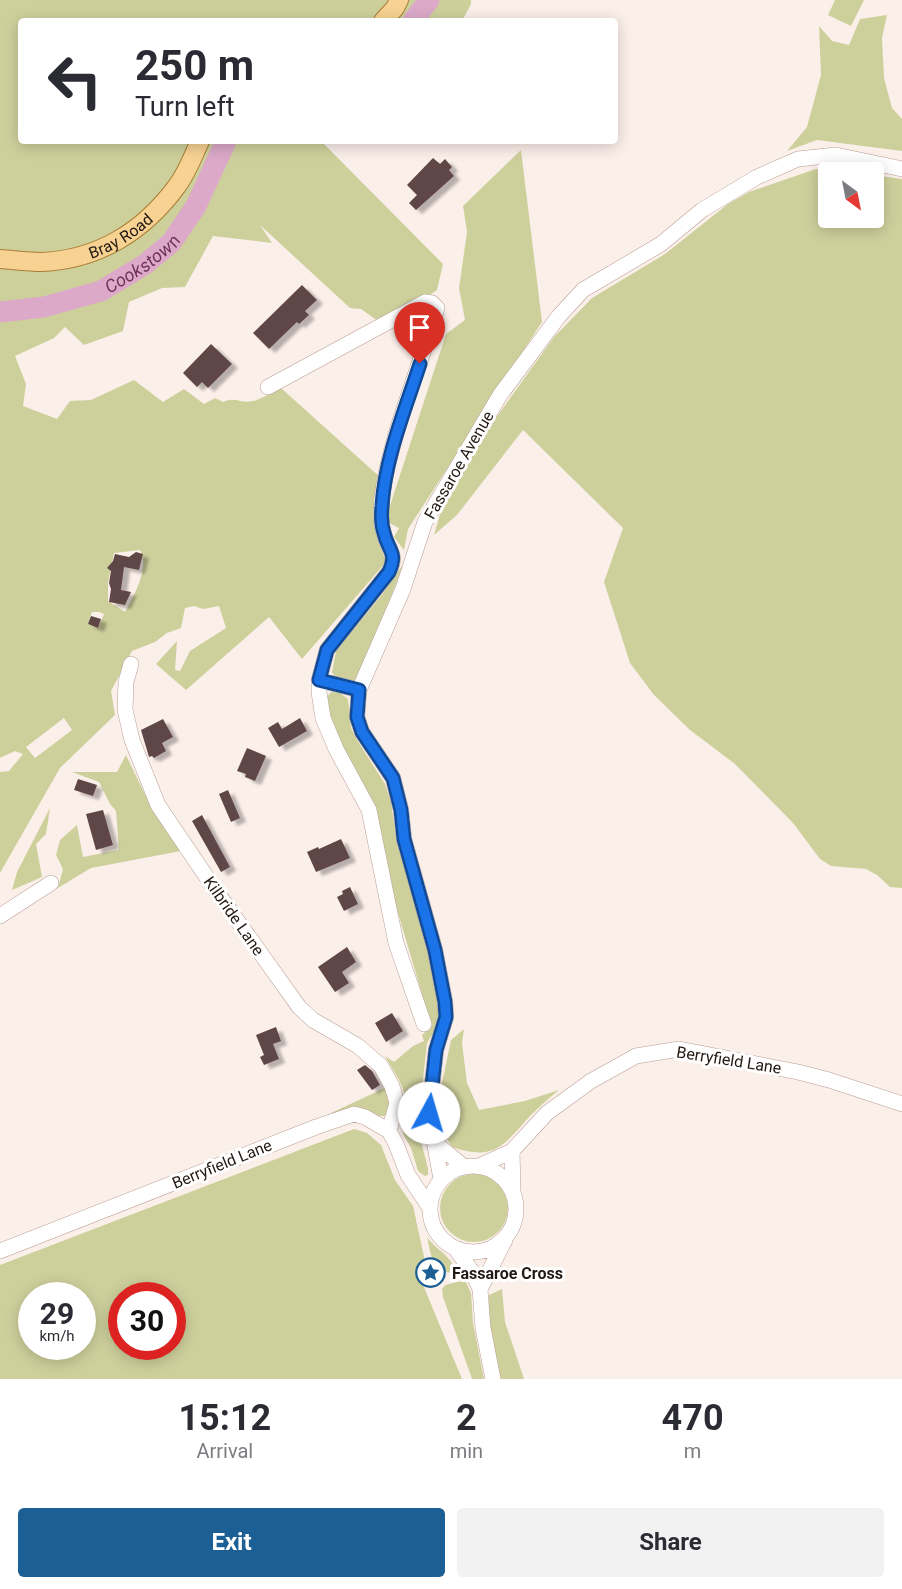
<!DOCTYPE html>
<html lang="en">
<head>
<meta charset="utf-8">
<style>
  body { margin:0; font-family:Roboto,sans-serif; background:#f2f2f3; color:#2b2b33; height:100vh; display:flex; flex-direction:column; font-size:22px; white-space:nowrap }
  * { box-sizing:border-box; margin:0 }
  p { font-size:20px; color:#7c7c81 }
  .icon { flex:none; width:33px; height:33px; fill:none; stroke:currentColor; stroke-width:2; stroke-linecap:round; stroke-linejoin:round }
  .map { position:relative; height:1379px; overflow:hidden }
  .details { display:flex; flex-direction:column; background:#fff; flex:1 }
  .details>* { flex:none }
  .hud { position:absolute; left:18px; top:18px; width:600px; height:126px; border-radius:6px; box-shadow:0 3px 15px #0003; background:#fff; color:#2b2b33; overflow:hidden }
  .needle { width:39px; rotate:148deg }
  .fabs { position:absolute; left:818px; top:162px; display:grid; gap:12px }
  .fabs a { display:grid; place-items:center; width:66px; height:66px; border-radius:6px; background:#fff; box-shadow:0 3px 15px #0003; font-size:30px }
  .speed { position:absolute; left:18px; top:1282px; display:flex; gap:12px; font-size:30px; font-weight:700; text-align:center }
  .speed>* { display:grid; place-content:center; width:78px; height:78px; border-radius:50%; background:#fff; box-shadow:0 3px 15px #0003; line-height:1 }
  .speed small { font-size:15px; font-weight:400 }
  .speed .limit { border:9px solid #d22; background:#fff; color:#111 }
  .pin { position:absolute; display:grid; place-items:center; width:51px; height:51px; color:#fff; margin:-62px -26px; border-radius:50% 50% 50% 0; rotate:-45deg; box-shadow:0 0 6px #0007 }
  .pin .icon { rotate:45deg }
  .me { position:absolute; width:66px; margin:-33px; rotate:6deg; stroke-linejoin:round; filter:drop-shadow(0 0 4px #0008) }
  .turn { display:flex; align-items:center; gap:21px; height:126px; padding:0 18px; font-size:27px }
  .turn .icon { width:78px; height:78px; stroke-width:2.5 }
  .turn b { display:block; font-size:42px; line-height:51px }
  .eta { display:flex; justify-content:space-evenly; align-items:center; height:102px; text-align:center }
  .eta b { font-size:36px; font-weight:700; line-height:42px }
  .cta { display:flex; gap:12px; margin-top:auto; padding:12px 18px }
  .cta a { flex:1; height:69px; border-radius:6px; background:#1b5f94; color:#fff; font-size:24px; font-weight:700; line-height:69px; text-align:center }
  .cta a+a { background:#f2f2f3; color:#2b2b33 }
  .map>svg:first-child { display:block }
  .green { fill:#ced09c; fill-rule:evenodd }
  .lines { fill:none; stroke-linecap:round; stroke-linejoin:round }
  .river { stroke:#dca9c8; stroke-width:21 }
  .building { fill:#614647; filter:url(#shadow) }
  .minor-casing { stroke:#b99d91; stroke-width:16 }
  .major-casing { stroke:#a97e36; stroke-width:20 }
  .minor { stroke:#fff; stroke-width:15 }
  .major { stroke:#f7d292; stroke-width:18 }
  .route-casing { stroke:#114b97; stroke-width:15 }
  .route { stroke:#1a73e8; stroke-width:10 }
  .labels { text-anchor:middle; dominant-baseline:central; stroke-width:6; stroke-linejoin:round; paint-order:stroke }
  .street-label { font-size:16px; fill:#231914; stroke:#fff }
  .poi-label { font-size:16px; font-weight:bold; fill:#231914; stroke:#fff; text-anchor:start }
  .water-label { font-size:18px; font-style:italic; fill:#70325b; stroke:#fff }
</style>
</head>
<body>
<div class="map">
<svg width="902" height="1379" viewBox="0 0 902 1379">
  <defs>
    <filter id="shadow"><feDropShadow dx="6" dy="4" stdDeviation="1.5" flood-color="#0004"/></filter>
  </defs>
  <rect width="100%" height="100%" fill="#fbefea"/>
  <path class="green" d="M0 0H471V4L462 21H21V141H321L443 264 437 290 427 297 378 321 361 309 350 308 260 225 272 243 213 236 185 287 162 288 129 302 123 331 84 345 65 327 54 338 15 356 26 384 23 406 57 419 70 401 91 400 134 380 163 402 184 389 204 404 215 398 223 402C235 396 241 404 253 401 262 399 272 392 281 388L381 478 375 522 377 538 386 562 302 659 269 617 186 690 156 664 177 641 175 670 180 671 190 651 226 628 219 606 203 609 194 606 185 608 181 628 167 633 155 642 132 651 111 691 115 715 60 768 0 873V772L9 771 23 754 15 751 0 758ZM140 550C150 567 134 596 125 612L108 601V583L114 553ZM92 612H99L104 614 98 628 88 624ZM64 718 72 730 35 758 26 747Z
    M835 0H864L851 26 828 15Z
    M887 15 882 38 884 78 892 108 902 119V151L817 140 787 151 807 127 821 75 819 26 832 41 849 45 860 19Z
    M521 150 542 322 408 529 404 550 394 537 399 528 385 521 446 334 465 320 459 288 467 232 463 206Z
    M816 169 846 172H828V218H873V175L902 179V888L890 887 877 875 866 869 831 866 820 859 793 823 735 764 690 730 654 695 630 663 604 582 623 528 523 430 457 515 434 535 442 507 488 429 554 337 592 298 665 254 728 204 749 192Z
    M404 563 373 643 356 680C347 683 336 679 332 672L336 651 381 596Z
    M331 692 340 693 348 699 351 728 357 740 385 784 391 802 396 838 426 944 439 1001V1019L435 1030 427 1043 420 1106 413 1112 428 1168V1175L425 1176 418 1171 411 1148 403 1134 407 1099 399 1080 385 1056 394 1062 413 1046 424 1041 422 1035 429 1028 430 1021 393 896 333 724 326 698Z
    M126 755 151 807 181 851 91 868 58 888 63 869 56 855 60 840 77 825 83 857 119 850 116 811 110 804 99 782 72 772H117Z
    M50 808 46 834 36 844 42 877 12 890 17 872Z
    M464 1029 462 1043 467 1083 479 1110 525 1101 559 1090C549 1098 540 1106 531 1115 504 1144 496 1162 452 1147L444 1134 442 1116 445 1115 444 1111 437 1107 451 1040Z
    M387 1087 391 1099 388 1114 384 1116 332 1115 331 1113Z
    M354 1129 367 1133 381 1145 395 1180 413 1206 426 1266 421 1280 462 1379H0V1265ZM32 1296H82V1347H32ZM122 1296H172V1347H122Z
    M440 1208a34 34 0 1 1 68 0a34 34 0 1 1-68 0Z
    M427 1237C435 1249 455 1258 455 1273 432 1273 431 1255 427 1237Z
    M465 1280 471 1293 473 1323 484 1379H472L443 1297 442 1289 445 1285Z
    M502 1289 505 1322 524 1379H500L489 1320V1295Z"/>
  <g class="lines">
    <g class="river">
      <path d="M413 21 429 0"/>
      <path id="s1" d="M0 312 44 307 101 291 144 265 171 243 196 206 226 141"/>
    </g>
  </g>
  <path class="building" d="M433 158 440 164 445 159 452 167 449 170 454 176 416 210 409 203 417 195 407 185Z
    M302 285 317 300 305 311 309 315 299 324 297 322 269 349 253 333Z
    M211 344 232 364 208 388 202 382 197 387 183 373Z
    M136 552 143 554 139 570 124 567 121 590 131 592 125 605 109 602 111 589 109 583 111 571 107 568 113 561 115 554 129 557Z
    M91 616 101 619 98 628 88 624Z
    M300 718 307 731 279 747 268 728 278 722 282 729Z
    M163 719 173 737 162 743 166 751 154 758 152 756 149 757 141 730Z
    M247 748 266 756 255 781 245 777 246 774 237 771Z
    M78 779 97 785 93 796 74 790Z
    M228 790 240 818 231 822 219 794Z
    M103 810 113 845 96 850 86 814Z
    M202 815 230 867 221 872 192 821Z
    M341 839 350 858 316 872 307 852 318 847 319 849Z
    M350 887 358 904 344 911 337 897 343 894 342 891Z
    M347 947 356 962 342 972 349 983 335 992 318 967Z
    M392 1013 403 1031 386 1042 375 1023Z
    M276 1027 281 1041 273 1044 279 1059 264 1065 260 1057 264 1055 256 1035Z
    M365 1065 372 1071 380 1085 372 1090 357 1070Z"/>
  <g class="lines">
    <defs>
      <path id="minor" d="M268 387 425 302 432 303 437 308C420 368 390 436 382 497 381 510 380 522 384 534 388 551 398 553 389 572L327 650 319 680V692L323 718 336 749 369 810 396 943 424 1024
        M131 664 126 682 125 710 132 740 158 805 214 888 299 1007 313 1020 358 1046 381 1066 392 1086 397 1103 389 1131
        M319 680 359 690
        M0 916 51 883
        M434 1142 463 1166
        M512 1151 513 1190
        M430 1209a43 43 0 1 1 86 0a43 43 0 1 1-86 0Z
        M479 1166 512 1151 547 1113 591 1081 636 1056 679 1049 798 1072 829 1080 902 1104
        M441 1179 429 1113 436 1050 446 1017 445 1002 435 950 404 839 401 810 393 778 362 732 357 717 359 690 403 589 425 522 500 395 559 316 583 290 661 244 702 210 757 177 798 159 836 155 902 169
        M455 1248 473 1273 480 1289 483 1328 493 1379
        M0 1251 316 1127 354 1114 365 1117 389 1131 396 1144 408 1175 430 1208
        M480 1289 505 1240"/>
      <g id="major">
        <path d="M383 21 395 8 399 0"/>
        <path id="s2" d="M0 259C14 260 28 262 41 262 98 260 144 231 177 186 187 173 193 156 200 141"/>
      </g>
    </defs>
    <use href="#minor" class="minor-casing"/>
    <use href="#major" class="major-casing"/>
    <use href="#minor" class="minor"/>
    <use href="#major" class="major"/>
  </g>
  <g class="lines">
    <defs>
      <path id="route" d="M420 364C405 410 385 458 382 506 381 516 381 524 384 533 388 551 398 552 389 572L327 650 319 680 359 690 357 717 362 732 393 778 401 810 404 839 435 950 445 1002 446 1017 436 1050 429 1113"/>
    </defs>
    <use href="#route" class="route-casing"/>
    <use href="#route" class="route"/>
  </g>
  <defs>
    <symbol id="sight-ring" viewBox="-11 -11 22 22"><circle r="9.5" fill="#fff" stroke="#1b5f94" stroke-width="1.5"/><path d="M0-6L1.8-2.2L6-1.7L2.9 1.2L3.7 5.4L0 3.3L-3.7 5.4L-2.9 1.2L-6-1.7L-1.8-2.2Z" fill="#1b5f94"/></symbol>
  </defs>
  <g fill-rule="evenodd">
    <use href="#sight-ring" x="414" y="1256" width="33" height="33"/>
  </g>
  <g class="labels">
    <g class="street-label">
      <text stroke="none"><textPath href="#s2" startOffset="126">Bray Road</textPath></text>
      <text transform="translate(459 465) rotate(-60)">Fassaroe Avenue</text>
      <text transform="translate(234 916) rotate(55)">Kilbride Lane</text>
      <text transform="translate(729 1060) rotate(9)">Berryfield Lane</text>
      <text transform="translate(222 1164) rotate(-22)">Berryfield Lane</text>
    </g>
    <g class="poi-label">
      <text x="452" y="1273">Fassaroe Cross</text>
    </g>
    <g class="water-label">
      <text stroke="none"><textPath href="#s1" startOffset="153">Cookstown</textPath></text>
    </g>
  </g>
</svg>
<div class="fabs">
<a><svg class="needle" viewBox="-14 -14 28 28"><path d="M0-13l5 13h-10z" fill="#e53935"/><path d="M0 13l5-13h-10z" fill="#7c7c81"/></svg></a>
</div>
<div class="speed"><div>29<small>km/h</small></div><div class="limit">30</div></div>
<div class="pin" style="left:420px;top:364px;background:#d93025"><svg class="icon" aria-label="arrive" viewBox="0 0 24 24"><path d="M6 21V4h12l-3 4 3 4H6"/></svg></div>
<svg class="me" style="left:429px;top:1113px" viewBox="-20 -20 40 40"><circle r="19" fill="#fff"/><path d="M0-13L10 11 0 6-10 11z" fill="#1a73e8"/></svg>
<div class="hud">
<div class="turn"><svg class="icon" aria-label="left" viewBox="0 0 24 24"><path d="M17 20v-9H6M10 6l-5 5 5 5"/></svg><div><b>250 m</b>Turn left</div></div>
</div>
</div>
<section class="details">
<div class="eta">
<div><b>15:12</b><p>Arrival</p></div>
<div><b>2</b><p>min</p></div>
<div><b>470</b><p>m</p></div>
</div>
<div class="cta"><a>Exit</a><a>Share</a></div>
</section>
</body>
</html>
